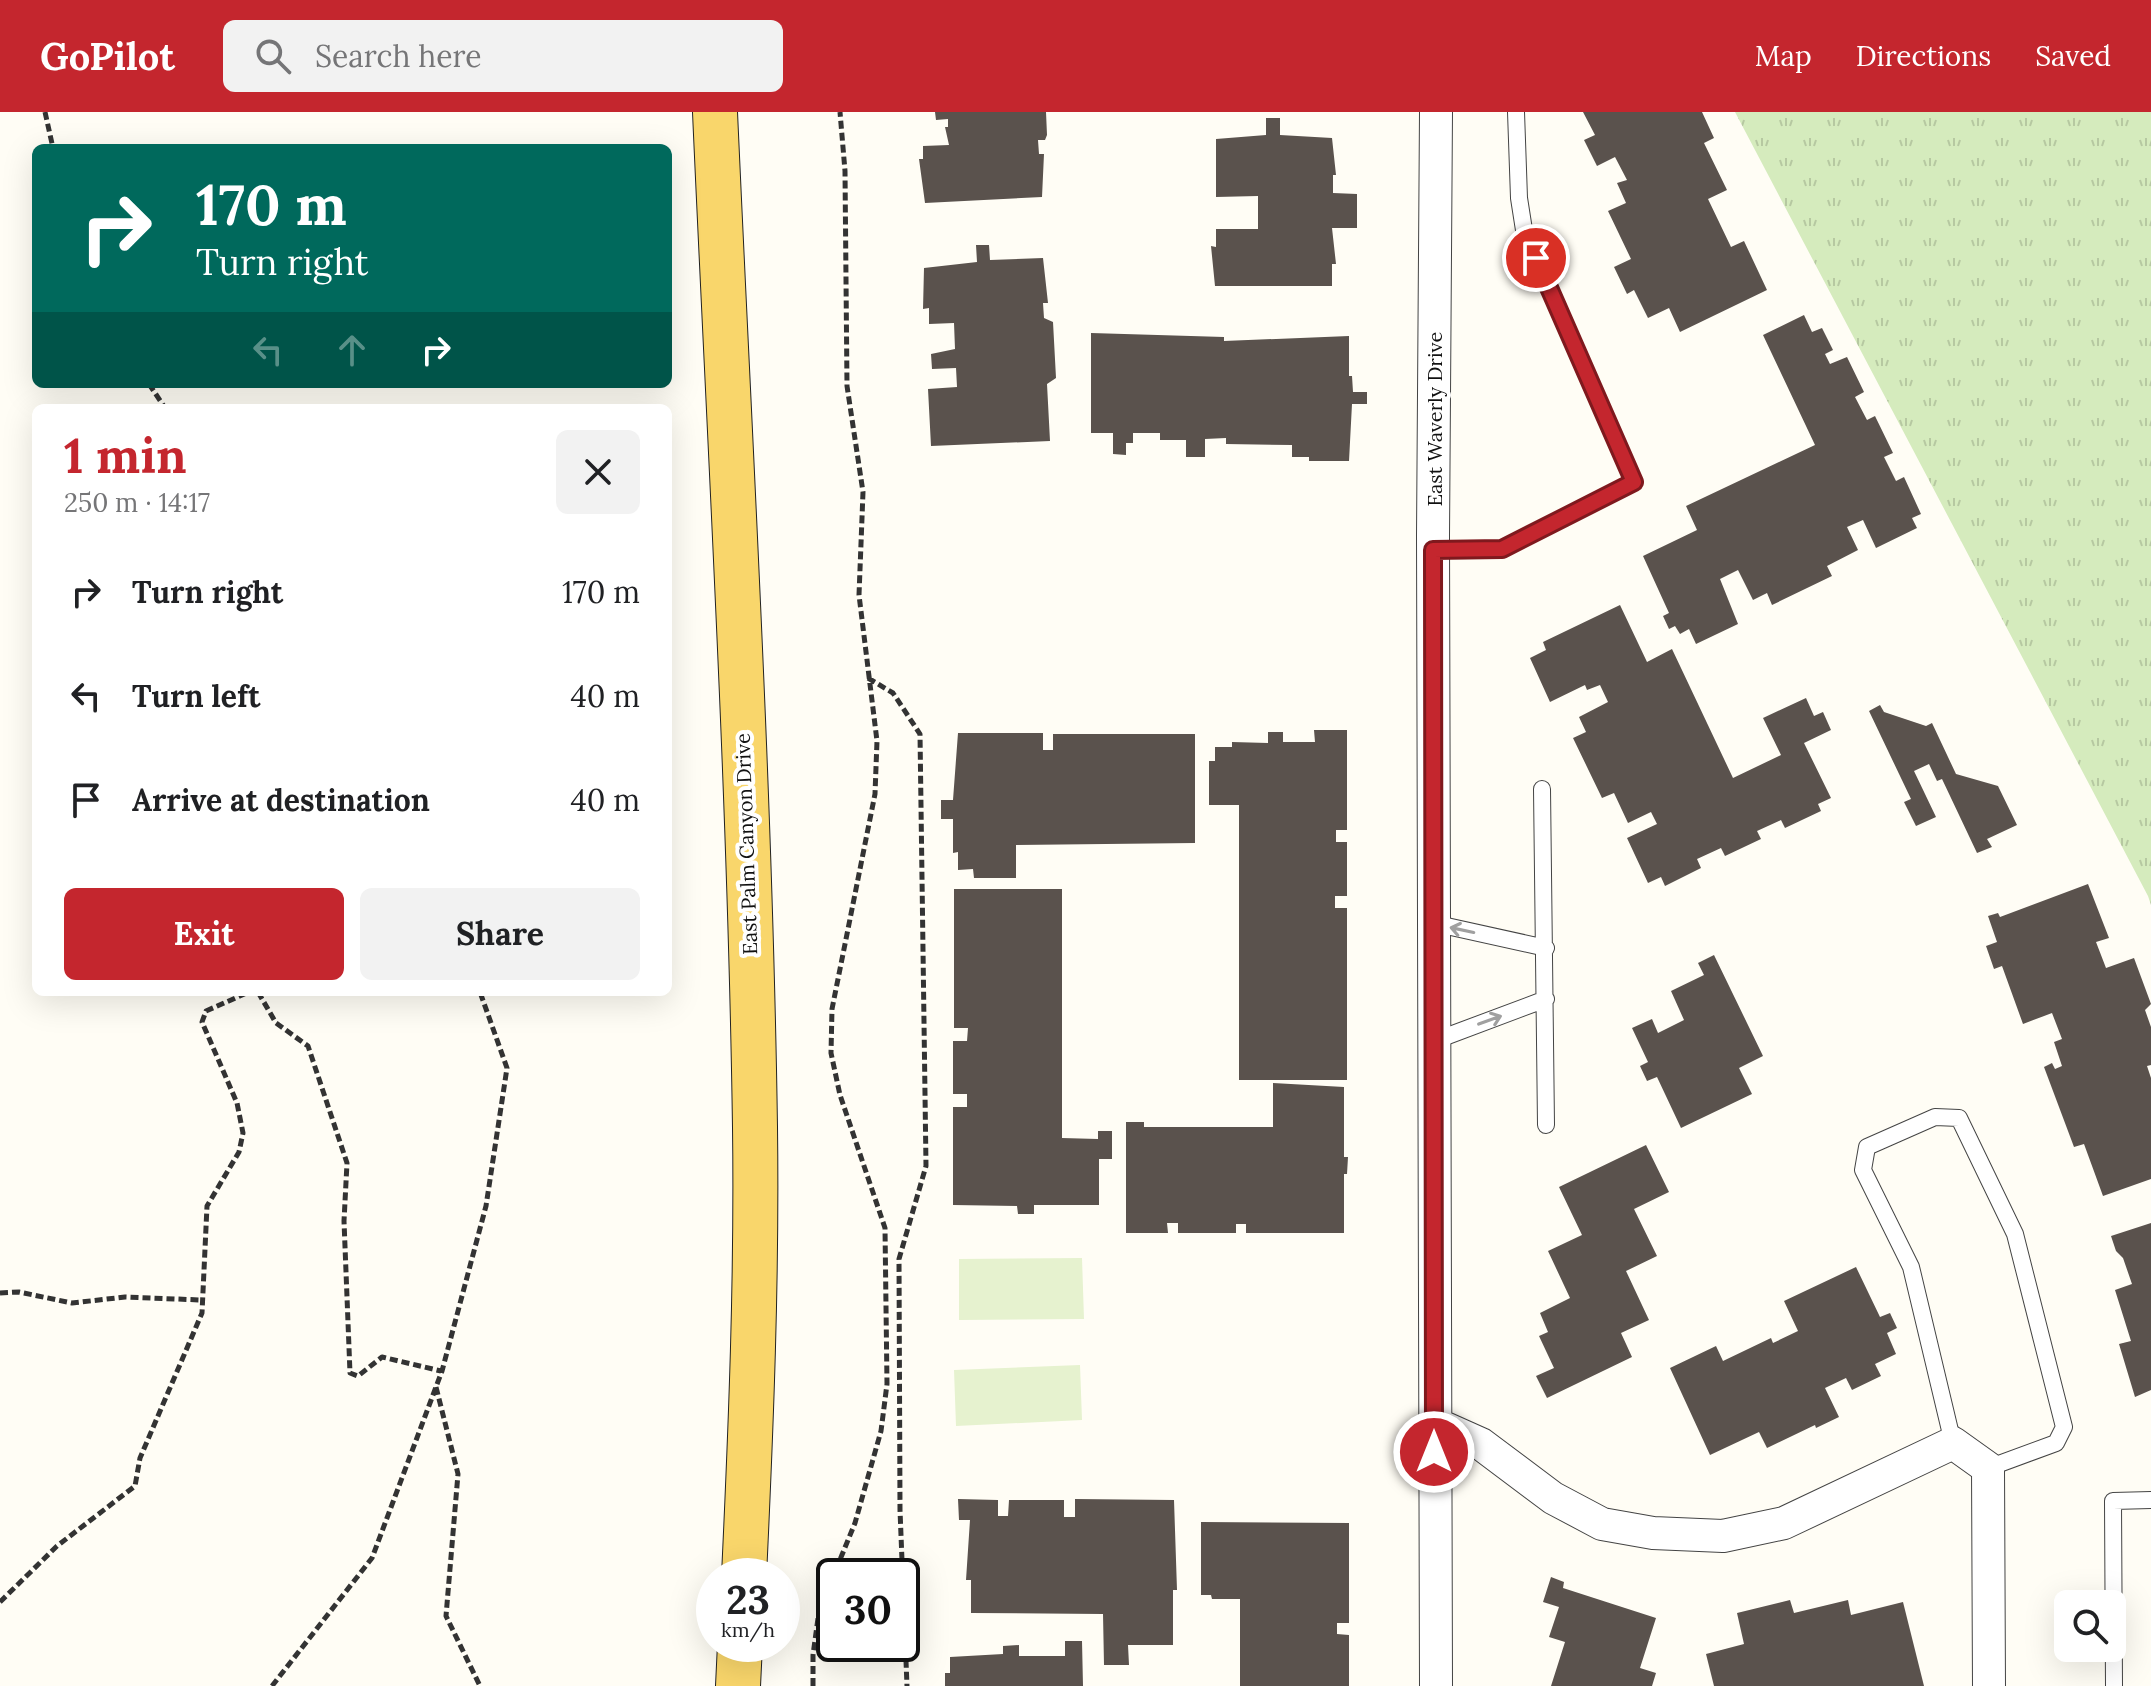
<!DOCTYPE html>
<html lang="en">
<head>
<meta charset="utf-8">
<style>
  body { margin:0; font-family:Lora,serif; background:#f2f2f2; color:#202124; height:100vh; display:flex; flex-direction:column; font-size:30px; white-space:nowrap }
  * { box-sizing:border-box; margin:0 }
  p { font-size:26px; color:#757577 }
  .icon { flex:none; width:44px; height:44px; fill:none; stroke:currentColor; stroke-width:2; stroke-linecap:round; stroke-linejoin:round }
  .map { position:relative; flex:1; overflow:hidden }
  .drawer { position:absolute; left:32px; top:292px; width:640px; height:592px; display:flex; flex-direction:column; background:#fff; border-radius:12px; box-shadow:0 8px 32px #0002 }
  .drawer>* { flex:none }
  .top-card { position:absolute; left:32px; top:32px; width:640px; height:244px; border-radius:12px; box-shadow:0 8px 32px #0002; background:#00695c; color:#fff; overflow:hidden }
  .fabs { position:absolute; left:2054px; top:1478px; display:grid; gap:16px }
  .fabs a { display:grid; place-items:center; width:72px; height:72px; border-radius:12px; background:#fff; box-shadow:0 8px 32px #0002; font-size:40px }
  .speed { position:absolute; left:696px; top:1446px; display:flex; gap:16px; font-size:40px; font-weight:700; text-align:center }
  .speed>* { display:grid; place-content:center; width:104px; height:104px; border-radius:50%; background:#fff; box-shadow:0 8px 32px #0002; line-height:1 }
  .speed small { font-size:20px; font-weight:400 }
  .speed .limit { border:4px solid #111; border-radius:12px; background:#fff; color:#111 }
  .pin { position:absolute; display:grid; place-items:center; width:68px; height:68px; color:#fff; margin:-34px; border:4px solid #fff; border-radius:50%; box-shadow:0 2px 8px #0007 }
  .me { position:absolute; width:88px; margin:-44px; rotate:0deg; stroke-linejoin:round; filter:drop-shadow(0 0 6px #0008) }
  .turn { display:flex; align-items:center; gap:28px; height:168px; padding:0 32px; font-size:36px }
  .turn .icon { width:104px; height:104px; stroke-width:2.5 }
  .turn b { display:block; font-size:56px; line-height:68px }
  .lanes { display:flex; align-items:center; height:76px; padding:0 32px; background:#0003; justify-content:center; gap:40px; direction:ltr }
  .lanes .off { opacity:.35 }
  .round { display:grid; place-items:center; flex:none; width:84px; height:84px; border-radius:12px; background:#f2f2f2 }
  .head { display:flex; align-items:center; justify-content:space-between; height:136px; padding:0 32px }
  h1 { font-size:48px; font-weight:700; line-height:60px; color:#c4262e }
  .cta { display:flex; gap:16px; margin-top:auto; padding:16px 32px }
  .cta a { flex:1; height:92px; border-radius:12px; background:#c4262e; color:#fff; font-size:32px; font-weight:700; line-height:92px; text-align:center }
  .cta a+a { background:#f2f2f2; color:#202124 }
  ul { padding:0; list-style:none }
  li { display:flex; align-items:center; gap:24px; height:104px; padding:0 32px }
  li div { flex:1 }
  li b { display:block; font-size:30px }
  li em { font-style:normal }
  header { display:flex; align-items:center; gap:48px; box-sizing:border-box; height:112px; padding:0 40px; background:#c4262e; color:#fff }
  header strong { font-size:38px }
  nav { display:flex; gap:44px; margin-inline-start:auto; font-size:28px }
  .search { width:560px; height:72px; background:#f2f2f2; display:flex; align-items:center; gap:20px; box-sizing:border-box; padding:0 28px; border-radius:12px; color:#757577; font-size:30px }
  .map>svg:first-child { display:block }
  .grass { fill:url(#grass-tufts) }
  .pitch { fill:#e6f2cf }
  .building { fill:#5a524d }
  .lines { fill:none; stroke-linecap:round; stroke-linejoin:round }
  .lane-casing { stroke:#444; stroke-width:18 }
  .street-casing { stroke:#444; stroke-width:34 }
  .primary-casing { stroke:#222; stroke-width:46 }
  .path { stroke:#333; stroke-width:5; stroke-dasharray:8 4; stroke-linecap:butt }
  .lane { stroke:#fff; stroke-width:16 }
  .street { stroke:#fff; stroke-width:32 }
  .primary { stroke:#f9d66b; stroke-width:44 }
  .oneway { stroke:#a0a0a0 }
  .route-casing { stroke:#7f191e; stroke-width:20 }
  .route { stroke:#c4262e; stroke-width:14 }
  .labels { text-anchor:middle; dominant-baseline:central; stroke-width:8; stroke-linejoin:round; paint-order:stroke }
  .street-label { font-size:20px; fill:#111; stroke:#fff }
</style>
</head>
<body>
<header>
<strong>GoPilot</strong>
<div class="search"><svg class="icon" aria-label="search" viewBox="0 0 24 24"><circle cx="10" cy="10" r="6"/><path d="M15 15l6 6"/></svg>Search here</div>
<nav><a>Map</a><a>Directions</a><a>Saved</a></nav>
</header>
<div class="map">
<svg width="2151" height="1574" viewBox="0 0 2151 1574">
  <defs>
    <pattern id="grass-tufts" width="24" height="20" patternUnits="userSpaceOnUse" patternTransform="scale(2)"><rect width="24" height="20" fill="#d5ebbd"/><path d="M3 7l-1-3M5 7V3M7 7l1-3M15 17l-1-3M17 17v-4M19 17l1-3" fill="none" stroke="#b6c8a1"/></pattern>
  </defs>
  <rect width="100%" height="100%" fill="#fffdf5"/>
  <path class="grass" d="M1735 0H2151V793L2148 784Z"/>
  <path class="pitch" d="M1082 1146 1084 1207 959 1208V1147Z
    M1080 1253 1082 1308 956 1314 954 1258Z"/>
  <path class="building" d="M935 0H1046L1047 23 1045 28H1038L1039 42H1044L1042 85 925 91 919 47H923V34L949 33 945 15H948V7L936 8Z
    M1583 0H1702L1714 26 1704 31 1727 78 1708 87 1731 135 1744 129 1767 178 1680 220 1669 196 1648 206 1634 178 1627 182 1614 155 1631 147 1608 99 1626 91 1617 71 1627 68 1615 45 1597 54 1584 28 1595 23Z
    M1266 6H1280V23L1332 26 1336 63H1333V81L1357 82V116H1332L1336 152H1332V174H1215L1211 134 1216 135V117H1258V84L1216 85V27L1266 23Z
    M976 133H989L990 148 1043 146 1048 191H1043L1044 206 1053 210 1056 266 1047 272 1050 329 931 334 928 277 957 275 956 256 932 257 931 242 955 237 954 211 929 212V196L923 197 924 156 977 150Z
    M1804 203 1812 220 1822 216 1833 238 1825 242 1830 252 1847 245 1864 280 1855 285 1867 308 1875 304 1893 341 1884 345 1896 369 1904 365 1921 402 1912 406 1917 416 1876 436 1863 408 1847 415 1858 438 1827 454 1832 464 1772 493 1767 481 1753 488 1738 458 1720 467 1738 512 1696 532 1689 517 1680 522 1675 514 1669 517 1663 504 1669 501 1643 444 1697 418 1686 394 1815 333 1763 223Z
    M1091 221 1224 225V229L1349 224V264H1352L1353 280H1367V292H1352L1349 349H1309V345H1292V333L1226 332V326L1205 327V345H1186V328H1160V321H1133V331H1126V343L1113 342V321H1091Z
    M1620 493 1647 550 1672 537 1733 666 1781 643 1763 606 1806 586 1814 604 1823 600 1831 618 1804 631 1831 686 1818 692 1821 699 1785 716 1781 708 1757 719 1761 727 1725 744 1721 736 1697 747 1701 756 1665 774 1661 765 1648 771 1627 726 1657 712 1651 700 1628 711 1614 681 1602 686 1573 626 1586 620 1579 605 1608 590 1600 573 1587 578 1585 573 1550 590 1530 546 1546 538 1543 530Z
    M1880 593 1884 600 1926 614 1932 611 1956 662 1998 674 2017 713 1987 727 1992 735 1977 741 1942 667 1937 669 1929 652 1914 659 1936 705 1916 714 1904 690 1911 687 1869 599Z
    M1314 618H1347V718H1336V730H1347V784H1335V796H1347V968H1239V693H1209V649H1215V635H1232V630L1268 631V620H1283V630H1315Z
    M958 621H1043V638H1053V622H1195V731L1016 733V766H974L973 757 958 758V740L953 741V707H941V688H953Z
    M2088 772 2109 826 2096 830 2106 856 2134 846 2151 892 2145 898 2151 915V953L2147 954 2151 966V1067L2103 1084 2084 1032 2074 1035 2044 955 2052 951 2055 957 2062 954 2054 930 2062 927 2052 901 2023 912 2002 854 1994 857 1986 834 1997 830 1988 804 1998 801 2000 805Z
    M954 777H1062V1026L1098 1027V1019H1112V1047H1099V1093H1034V1102H1018L1017 1094 953 1093V995H967V982H953V929H967L968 916H954Z
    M1714 843 1763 944 1739 956 1752 982 1681 1016 1657 965 1647 969 1640 954 1648 950 1632 916 1652 907 1658 921 1684 908 1671 879 1704 863 1698 851Z
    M1273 971 1344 975V1045H1348L1347 1062H1344V1121H1246V1112H1236V1121H1178V1111H1167L1168 1121H1126V1010H1144V1015H1273Z
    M1646 1033 1669 1080 1634 1097 1657 1144 1626 1159 1649 1208 1621 1221 1632 1245 1547 1286 1536 1264 1554 1256 1539 1224 1548 1220 1540 1201 1570 1186 1548 1139 1582 1123 1559 1075Z
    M2151 1111V1278L2135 1285 2119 1232 2131 1229 2115 1178 2132 1172 2123 1146 2116 1139 2111 1124Z
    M1856 1155 1880 1205 1890 1201 1897 1216 1887 1221 1896 1242 1875 1252 1881 1264 1852 1278 1846 1266 1825 1276 1839 1305 1816 1316 1815 1313 1767 1336 1759 1320 1710 1343 1670 1256 1716 1234 1723 1249 1771 1226 1773 1231 1798 1219 1784 1189Z
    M958 1387 998 1388V1404H1008L1009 1388H1064V1405H1075V1387L1174 1388 1177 1478H1173V1533H1128L1129 1553H1104L1103 1502 971 1501V1468H966L970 1408H959Z
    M1201 1410 1349 1411V1511H1337V1522L1349 1523V1574H1240V1487H1212L1211 1483H1201Z
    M1551 1465 1564 1470 1563 1476 1656 1506 1640 1556 1656 1561 1652 1574H1551L1565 1530 1549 1525 1559 1495 1543 1490Z
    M1790 1488 1794 1501 1848 1488 1851 1503 1903 1490 1924 1574H1714L1706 1542 1744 1532 1737 1501Z
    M1065 1529H1082L1083 1574H945V1561H950V1545L1003 1542V1534L1019 1533V1544H1065Z"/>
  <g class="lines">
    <defs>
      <path id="lane" d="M1433 438 1502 437 1634 370 1524 118 1519 86 1516 0
        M1542 677 1546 1013
        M1433 811 1546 836
        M1434 929 1546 887
        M1953 1331 1911 1155 1863 1058 1867 1035 1935 1005 1959 1006 2015 1122 2064 1315 2056 1331 1988 1356
        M2114 1574 2113 1389 2151 1388"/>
      <path id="street" d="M1436 0 1433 424 1436 1574
        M1434 1311 1481 1332 1553 1386 1602 1412 1653 1421 1723 1424 1784 1411 1953 1331 1988 1356 1989 1574"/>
      <path id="primary" d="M715 0C730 338 750 677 755 1015 757 1165 751 1315 744 1464
        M738 1574 740 1532"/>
    </defs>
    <use href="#lane" class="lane-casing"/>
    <use href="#street" class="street-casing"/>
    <use href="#primary" class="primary-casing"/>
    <path class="path" d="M45 0 53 36
      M149 272 165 296
      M868 566 893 581 920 622 926 1054 899 1147 900 1398 907 1574
      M258 880 276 911 308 934 347 1051 344 1109 350 1261 358 1264 382 1245 441 1259
      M0 1181 19 1180 72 1191 125 1185 201 1188
      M436 1275 458 1362 446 1504 480 1574
      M0 1490 57 1434 135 1374 140 1346 202 1201 207 1094 239 1040 243 1021 237 991 202 910 206 899 249 880
      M272 1574 372 1446 442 1259 486 1094 507 956 480 880
      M813 1574V1543L819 1499 855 1411 881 1319 887 1272 885 1116 840 983 831 941 832 897 875 682 877 629 859 483 863 380 847 274 845 59 840 0"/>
    <use href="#lane" class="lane"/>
    <use href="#street" class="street"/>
    <use href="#primary" class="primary"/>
  </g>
  <defs><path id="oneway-shaft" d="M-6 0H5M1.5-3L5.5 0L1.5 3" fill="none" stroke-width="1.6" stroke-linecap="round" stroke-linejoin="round" transform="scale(2)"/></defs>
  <g class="oneway">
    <use href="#oneway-shaft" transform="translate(1462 818) rotate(-168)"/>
    <use href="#oneway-shaft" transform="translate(1490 908) rotate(-20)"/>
  </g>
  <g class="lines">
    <defs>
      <path id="route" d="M1434 1340 1433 438 1502 437 1634 370 1536 146"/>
    </defs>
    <use href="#route" class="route-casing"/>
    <use href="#route" class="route"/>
  </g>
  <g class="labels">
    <g class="street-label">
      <text transform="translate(1434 307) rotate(-90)">East Waverly Drive</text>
      <text transform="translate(746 732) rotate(-92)">East Palm Canyon Drive</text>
    </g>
  </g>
</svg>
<div class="fabs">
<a><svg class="icon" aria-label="search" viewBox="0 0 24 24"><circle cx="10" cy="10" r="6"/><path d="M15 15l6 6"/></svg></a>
</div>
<div class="speed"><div>23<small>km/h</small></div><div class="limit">30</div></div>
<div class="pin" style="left:1536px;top:146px;background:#d93025"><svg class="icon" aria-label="arrive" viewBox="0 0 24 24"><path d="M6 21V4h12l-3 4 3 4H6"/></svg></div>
<svg class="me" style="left:1434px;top:1340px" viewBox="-20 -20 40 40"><circle r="17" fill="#c4262e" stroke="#fff" stroke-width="3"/><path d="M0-11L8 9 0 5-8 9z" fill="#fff"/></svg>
<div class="top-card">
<div class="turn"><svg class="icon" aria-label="right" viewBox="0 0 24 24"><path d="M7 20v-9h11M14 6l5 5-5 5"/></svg><div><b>170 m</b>Turn right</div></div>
<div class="lanes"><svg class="icon off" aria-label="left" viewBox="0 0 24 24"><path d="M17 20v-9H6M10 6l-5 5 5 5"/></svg><svg class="icon off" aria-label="ahead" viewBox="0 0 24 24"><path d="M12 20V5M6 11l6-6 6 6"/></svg><svg class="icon" aria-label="right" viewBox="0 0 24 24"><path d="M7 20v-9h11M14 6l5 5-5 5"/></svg></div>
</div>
<section class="drawer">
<div class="head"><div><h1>1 min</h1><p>250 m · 14:17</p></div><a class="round"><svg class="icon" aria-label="close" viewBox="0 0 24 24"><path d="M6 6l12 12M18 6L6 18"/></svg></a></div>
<ul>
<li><svg class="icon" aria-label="right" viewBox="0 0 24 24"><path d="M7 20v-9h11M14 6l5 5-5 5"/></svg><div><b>Turn right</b></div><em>170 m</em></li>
<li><svg class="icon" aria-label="left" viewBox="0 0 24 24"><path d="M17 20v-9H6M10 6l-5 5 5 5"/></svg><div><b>Turn left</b></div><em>40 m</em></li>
<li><svg class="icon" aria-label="arrive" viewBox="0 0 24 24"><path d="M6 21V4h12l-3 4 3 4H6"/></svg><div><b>Arrive at destination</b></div><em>40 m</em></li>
</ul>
<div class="cta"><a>Exit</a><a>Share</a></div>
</section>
</div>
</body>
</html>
